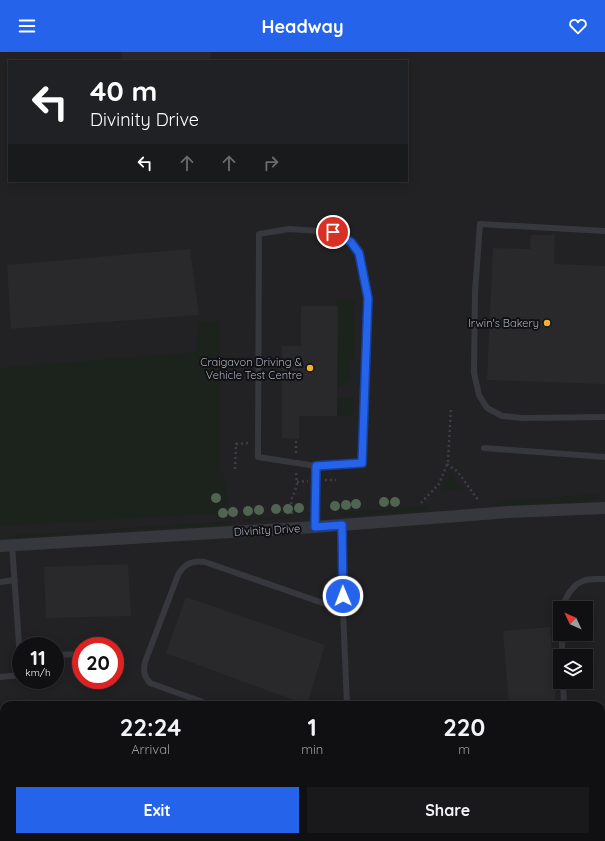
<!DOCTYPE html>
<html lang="en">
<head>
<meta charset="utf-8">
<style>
  body { margin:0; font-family:Quicksand,sans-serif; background:#19191b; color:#f1f3f6; height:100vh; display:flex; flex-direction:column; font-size:15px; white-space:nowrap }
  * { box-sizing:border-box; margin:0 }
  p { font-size:13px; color:#9c9d9f }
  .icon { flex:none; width:22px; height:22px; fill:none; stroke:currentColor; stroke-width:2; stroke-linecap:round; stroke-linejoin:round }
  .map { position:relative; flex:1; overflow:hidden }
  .sheet { position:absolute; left:0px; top:649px; width:605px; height:140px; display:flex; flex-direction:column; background:#101012; border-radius:12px 12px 0 0; box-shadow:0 2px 10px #0003,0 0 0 1px #303032 }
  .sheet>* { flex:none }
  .guide { position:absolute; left:8px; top:8px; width:400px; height:122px; border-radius:0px; box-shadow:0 2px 10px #0003,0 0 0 1px #303032; background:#202124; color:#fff; overflow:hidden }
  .needle { width:26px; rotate:314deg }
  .tools { position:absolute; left:553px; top:549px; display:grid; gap:8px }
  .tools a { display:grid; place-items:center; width:40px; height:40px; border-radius:0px; background:#101012; box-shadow:0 2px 10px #0003,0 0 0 1px #303032; font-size:20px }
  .speed { position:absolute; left:12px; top:585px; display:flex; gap:8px; font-size:20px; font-weight:700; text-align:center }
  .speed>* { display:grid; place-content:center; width:52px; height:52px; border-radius:50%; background:#101012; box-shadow:0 2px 10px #0003,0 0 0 1px #303032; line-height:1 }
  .speed small { font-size:10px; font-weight:400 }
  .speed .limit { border:6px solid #d22; background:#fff; color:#111 }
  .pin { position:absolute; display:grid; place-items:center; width:34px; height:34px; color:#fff; margin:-17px; border:2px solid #fff; border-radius:50%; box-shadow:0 1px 4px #0007 }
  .me { position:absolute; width:44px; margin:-22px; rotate:359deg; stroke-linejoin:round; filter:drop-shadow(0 0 3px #0008) }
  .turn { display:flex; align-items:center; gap:14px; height:84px; padding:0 16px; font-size:18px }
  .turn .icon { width:52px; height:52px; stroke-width:2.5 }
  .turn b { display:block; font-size:28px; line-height:34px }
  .lanes { display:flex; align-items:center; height:38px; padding:0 16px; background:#0003; justify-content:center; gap:20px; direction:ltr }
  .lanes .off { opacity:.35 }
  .eta { display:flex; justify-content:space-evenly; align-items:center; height:68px; text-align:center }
  .eta b { font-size:24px; font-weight:700; line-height:28px }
  .button { display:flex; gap:8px; margin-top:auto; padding:8px 16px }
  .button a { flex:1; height:46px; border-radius:0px; background:#2563eb; color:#fff; font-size:16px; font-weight:700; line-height:46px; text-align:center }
  .button a+a { background:#19191b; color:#f1f3f6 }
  header { display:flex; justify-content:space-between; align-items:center; height:52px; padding:0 16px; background:#2563eb; color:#fff; font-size:18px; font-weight:700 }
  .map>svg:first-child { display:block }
  .built { fill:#222225; fill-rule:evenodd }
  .green { fill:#1c231d }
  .building { fill:#29292c }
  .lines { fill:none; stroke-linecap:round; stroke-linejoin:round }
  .path { stroke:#3d3f44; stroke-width:2.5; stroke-dasharray:2 3; stroke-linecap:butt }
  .service { stroke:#37383d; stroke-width:6 }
  .minor { stroke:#37383d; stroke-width:12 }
  .tree { fill:#506452 }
  .route-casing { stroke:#184099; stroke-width:10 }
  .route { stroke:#2563eb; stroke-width:7 }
  .poi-dot { fill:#f2b134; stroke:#111113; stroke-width:1.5 }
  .labels { text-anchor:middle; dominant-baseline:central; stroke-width:4; stroke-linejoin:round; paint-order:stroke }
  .poi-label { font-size:11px; fill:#a8adb8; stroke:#111113; text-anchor:end }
  .street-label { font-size:11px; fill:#a8adb8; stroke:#111113 }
</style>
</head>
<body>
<header><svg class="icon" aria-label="menu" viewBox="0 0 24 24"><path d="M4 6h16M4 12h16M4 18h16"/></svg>Headway<svg class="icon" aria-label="heart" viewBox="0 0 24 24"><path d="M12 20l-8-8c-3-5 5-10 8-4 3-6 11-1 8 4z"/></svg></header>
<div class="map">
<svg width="605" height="789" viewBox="0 0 605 789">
  <rect width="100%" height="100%" fill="#161618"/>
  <path class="built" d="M0 0H605V789H0ZM9 9H407V129H9ZM560 556H586V582H560ZM21 594H55V628H21ZM81 594H115V628H81ZM560 604H586V630H560ZM4 653H601V785H4Z"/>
  <path class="green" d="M337 247 354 248 355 308 349 310V327L337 338Z
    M220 269V420H222C226 432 228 443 228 455L220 456 218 461 0 474V316L196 300 198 270Z
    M337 346H353L352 364 344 365 336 362Z
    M451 422 462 437 441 439Z
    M602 442 589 450 495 453 499 449Z
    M427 454 425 458 344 465 338 461Z
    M292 464V466L244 470 242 467Z
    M233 469 230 472 7 486V484Z"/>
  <path class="building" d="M121 0H211V9H122Z
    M531 183H555L554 212 605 214V332L487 328 493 196 530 197Z
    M190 197 199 263 11 277 7 213Z
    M301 254H338L337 364H299V387L282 386V294H301Z
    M128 512 131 564 46 566 44 515Z
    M186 545 325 593 307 653 166 601Z
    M550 575 556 653H509L503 579Z
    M21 785H126L137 789H20Z"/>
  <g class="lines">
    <path class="path" d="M296 389V402
      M447 412 458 420 478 448
      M235 417 236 392 249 391
      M325 428H336
      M297 430 308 429
      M421 451 439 432 448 410 451 355
      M292 462 291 449 297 433 296 419"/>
    <path class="service" d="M605 179 480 172 475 240 474 321 479 343 487 356 502 364 523 366 605 365
      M484 396 605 405
      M342 473 343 558 347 653
      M315 475 316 414 362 411 368 245 359 201 351 190 333 180 289 177 259 182 258 405 316 414
      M12 493 21 621
      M0 530 15 528
      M562 556C565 546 572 533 583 529 589 526 598 527 605 527
      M562 582V604
      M55 603 81 602
      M0 625 21 623
      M563 630 564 653
      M211 653 150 631C144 624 143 619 145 610L178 523C184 512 192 508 205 510L343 558
      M601 703H605
      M0 754 4 744
      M228 789 229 785"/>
    <path class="minor" d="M0 494 315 475 509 460 605 456"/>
  </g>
  <g class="tree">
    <circle cx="216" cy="446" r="5"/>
    <circle cx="384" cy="450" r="5"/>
    <circle cx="395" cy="450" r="5"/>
    <circle cx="356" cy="452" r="5"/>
    <circle cx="346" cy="453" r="5"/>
    <circle cx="335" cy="454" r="5"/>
    <circle cx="299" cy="456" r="5"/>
    <circle cx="276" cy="457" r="5"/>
    <circle cx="288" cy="457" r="5"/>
    <circle cx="259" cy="458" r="5"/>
    <circle cx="248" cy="459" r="5"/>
    <circle cx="233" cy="460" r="5"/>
    <circle cx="223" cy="461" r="5"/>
  </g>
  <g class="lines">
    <defs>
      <path id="route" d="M333 180 351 190 359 201 368 246 362 411 316 414 315 475 342 473 343 544"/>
    </defs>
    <use href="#route" class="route-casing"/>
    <use href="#route" class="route"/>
  </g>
  <g class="poi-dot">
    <circle cx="547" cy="271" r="4"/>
    <circle cx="310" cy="316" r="4"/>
  </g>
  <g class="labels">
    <g class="poi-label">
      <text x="539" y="271">Irwin's Bakery</text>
      <text x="302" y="310">Craigavon Driving &amp;<tspan x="302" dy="13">Vehicle Test Centre</tspan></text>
    </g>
    <g class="street-label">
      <text transform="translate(267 478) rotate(-3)">Divinity Drive</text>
    </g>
  </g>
</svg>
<div class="tools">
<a><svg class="needle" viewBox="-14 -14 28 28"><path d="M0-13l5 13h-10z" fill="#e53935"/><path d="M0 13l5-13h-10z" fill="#9c9d9f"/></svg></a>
<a><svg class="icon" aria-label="layers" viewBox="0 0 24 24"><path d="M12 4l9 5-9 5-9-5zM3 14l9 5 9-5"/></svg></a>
</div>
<div class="speed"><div>11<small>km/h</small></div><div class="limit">20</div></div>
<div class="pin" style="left:333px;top:180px;background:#d93025"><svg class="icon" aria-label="arrive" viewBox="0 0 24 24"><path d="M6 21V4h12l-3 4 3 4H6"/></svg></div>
<svg class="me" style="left:343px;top:544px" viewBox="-20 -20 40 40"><circle r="17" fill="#2563eb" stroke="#fff" stroke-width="3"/><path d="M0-11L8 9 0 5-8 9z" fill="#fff"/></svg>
<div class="guide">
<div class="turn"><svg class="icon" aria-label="left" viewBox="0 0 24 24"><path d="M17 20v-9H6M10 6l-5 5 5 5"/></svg><div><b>40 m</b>Divinity Drive</div></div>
<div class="lanes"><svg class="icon" aria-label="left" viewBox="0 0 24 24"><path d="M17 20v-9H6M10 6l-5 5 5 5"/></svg><svg class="icon off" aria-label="ahead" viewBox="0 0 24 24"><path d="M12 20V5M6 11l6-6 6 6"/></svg><svg class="icon off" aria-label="ahead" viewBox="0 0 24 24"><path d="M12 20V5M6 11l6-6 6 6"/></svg><svg class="icon off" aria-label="right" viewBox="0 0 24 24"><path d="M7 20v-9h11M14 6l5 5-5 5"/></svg></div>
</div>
<section class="sheet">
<div class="eta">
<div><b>22:24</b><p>Arrival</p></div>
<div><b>1</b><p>min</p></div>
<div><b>220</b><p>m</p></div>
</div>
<div class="button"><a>Exit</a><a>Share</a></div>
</section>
</div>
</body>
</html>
